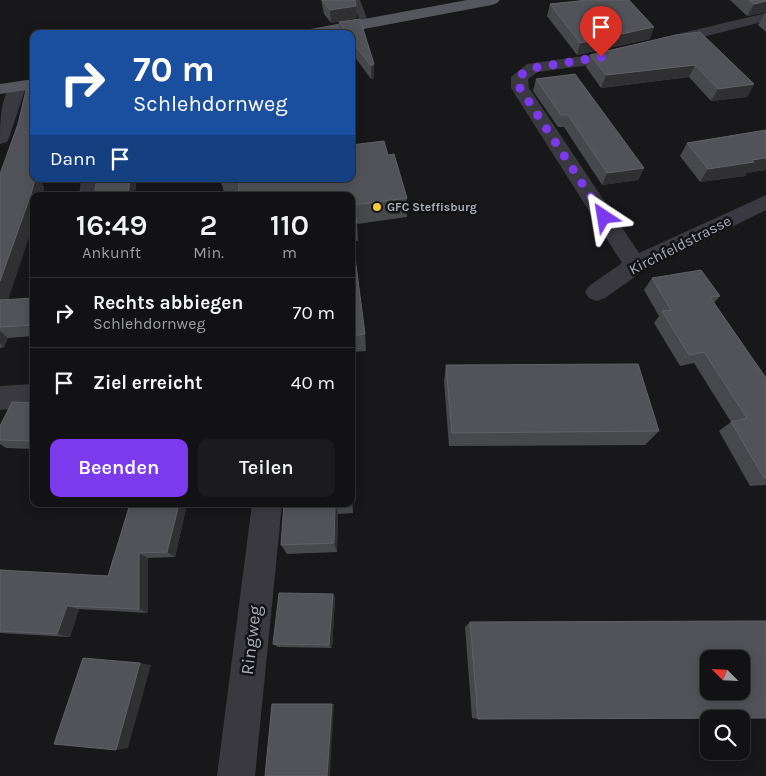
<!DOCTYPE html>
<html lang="de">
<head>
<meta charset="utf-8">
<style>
  body { margin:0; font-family:Karla,sans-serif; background:#1b1b1d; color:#f1f3f6; height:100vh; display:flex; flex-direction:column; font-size:19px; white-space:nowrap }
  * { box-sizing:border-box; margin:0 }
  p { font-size:16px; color:#9c9ea0 }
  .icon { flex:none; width:28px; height:28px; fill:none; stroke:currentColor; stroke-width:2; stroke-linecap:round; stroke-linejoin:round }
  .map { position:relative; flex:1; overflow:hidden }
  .sheet { position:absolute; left:30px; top:192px; width:325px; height:315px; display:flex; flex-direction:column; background:#121214; border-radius:10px; box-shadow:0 2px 12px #0003,0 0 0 1px #313234 }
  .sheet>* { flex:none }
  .banner { position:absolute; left:30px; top:30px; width:325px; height:152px; border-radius:10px; box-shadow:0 2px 12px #0003,0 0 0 1px #313234; background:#1a4fa0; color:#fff; overflow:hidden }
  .needle { width:32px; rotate:294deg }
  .fabs { position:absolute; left:700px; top:650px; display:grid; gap:10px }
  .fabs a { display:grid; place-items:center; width:50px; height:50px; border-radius:10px; background:#121214; box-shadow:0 2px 12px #0003,0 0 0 1px #313234; font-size:25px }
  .pin { position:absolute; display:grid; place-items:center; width:42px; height:42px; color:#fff; margin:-51px -21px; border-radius:50% 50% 50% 0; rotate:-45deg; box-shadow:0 0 5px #0007 }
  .pin .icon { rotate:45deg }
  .me { position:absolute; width:55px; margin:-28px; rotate:327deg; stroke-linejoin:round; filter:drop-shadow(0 0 4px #0008) }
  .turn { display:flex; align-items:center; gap:18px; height:105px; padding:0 20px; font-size:22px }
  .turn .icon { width:65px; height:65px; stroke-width:2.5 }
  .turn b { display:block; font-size:35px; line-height:42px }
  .then { display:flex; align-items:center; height:48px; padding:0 20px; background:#0003; gap:10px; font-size:19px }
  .eta { display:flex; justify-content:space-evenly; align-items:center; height:85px; text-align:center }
  .eta b { font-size:30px; font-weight:600; line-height:35px }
  .cta { display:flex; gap:10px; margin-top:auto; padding:10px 20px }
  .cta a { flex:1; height:58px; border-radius:10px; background:#7c3aed; color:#fff; font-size:20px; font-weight:600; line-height:58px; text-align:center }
  .cta a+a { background:#1b1b1d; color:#f1f3f6 }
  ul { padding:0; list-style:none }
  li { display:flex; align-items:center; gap:15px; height:70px; padding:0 20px; border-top:1px solid #313234 }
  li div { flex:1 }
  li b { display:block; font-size:19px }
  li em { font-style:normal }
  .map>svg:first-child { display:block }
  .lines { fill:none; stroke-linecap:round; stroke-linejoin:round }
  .service { fill:#39393f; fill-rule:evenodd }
  .minor { fill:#39393f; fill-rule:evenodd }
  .primary { fill:#55565e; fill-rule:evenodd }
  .wall { fill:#47484c }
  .shaded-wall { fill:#303033 }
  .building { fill:#525358; stroke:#606167; fill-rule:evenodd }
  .route { stroke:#7c3aed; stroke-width:9; stroke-dasharray:0 16.2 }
  .poi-dot { fill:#f3cb38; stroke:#131315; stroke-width:2 }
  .labels { text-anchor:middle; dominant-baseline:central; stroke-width:5; stroke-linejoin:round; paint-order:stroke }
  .far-poi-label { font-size:12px; font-weight:bold; fill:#aaadba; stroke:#131315; text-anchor:start }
  .street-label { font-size:15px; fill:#aaadba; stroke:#131315 }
  .near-street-label { font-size:18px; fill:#aaadba; stroke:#131315 }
</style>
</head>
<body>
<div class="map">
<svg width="766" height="776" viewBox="0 0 766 776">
  <rect width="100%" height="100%" fill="#18181a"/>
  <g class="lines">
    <path class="service" d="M352 0H360L369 24 368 26 361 24Z"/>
    <path class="minor" d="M766 13V21L667 46 661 44 659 41 661 38Z
      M622 47 628 49 630 52 628 55 590 65 538 72 528 79 529 88 639 253 766 195V210L643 271 605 298 597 301 589 298 585 292 589 286 622 263 511 88V77L527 64 590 55Z
      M17 82 23 83 26 87 9 138 7 142 0 144C0 123 0 101 11 83Z
      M81 179H101L99 196H79Z
      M34 384V406L0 410V386Z
      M252 504H282L255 776H217Z"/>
    <path class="primary" d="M467 0H500L497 3 492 5 337 34H302L304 31 310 29Z
      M34 79V89L0 94V84Z"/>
  </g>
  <path class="wall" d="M321 0H355L356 6 357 18 331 23 324 14Z
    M584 0H629L650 39 577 55 547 16 550 4Z
    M730 0H766V12L747 16Z
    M765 13H766V32L758 25Z
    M360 19 374 64V78L371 79 351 52V34H339V22Z
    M676 35 754 84 747 97 711 101 689 77 601 88 586 67 590 55Z
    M536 79 644 168 638 180 602 185 564 127H558L533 91Z
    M766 130V170L747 173 745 176 700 182 680 156 687 143Z
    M388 155 407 198V217L357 224 358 241H353L365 334 366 351 351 352V196L238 193 225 195 220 179H351Z
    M0 174 40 181 44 187 42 196H34L8 300 34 298V336L8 338 4 347 0 348Z
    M652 278 720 296 714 303 766 378V486L765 485 750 486 719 431 731 422 694 363 680 366 654 323 659 316 644 290Z
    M446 365 659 431 645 445 449 446 444 381Z
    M34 403V449L6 448 0 444V426Z
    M351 466 353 478V513L338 514 337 552 287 554 281 545 284 504H351Z
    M130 504H187L175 557 148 558V613L79 609 70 637 0 633V570L108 576Z
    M333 594 335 598 332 648 278 647 273 644Z
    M470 622 478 719 472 718 465 627Z"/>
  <path class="shaded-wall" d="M766 1V12L747 16 754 4Z
    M356 6 357 18 331 23 330 10Z
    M654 27 650 39 577 55 580 43Z
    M374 64V78L371 79V66Z
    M695 65 689 77 601 88 606 75Z
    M754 84 747 97 711 101 718 89Z
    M766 158V170L747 173 745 176 700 182 708 169 752 160Z
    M34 163V179H41L40 181 44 187 42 196H34V223L4 312 0 308V281Z
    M644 168 638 180 602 185 607 173Z
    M130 179H137L135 196H128Z
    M0 331 8 338 4 347 0 344Z
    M352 466 353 478V513L352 502Z
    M179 504H187L175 557 167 552Z
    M335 504 338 514 337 552 334 543Z
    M139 553 148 558V613L139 609Z
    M333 594 335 598 332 648 329 645Z
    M67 606 79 609 70 637 57 634Z
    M140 663 151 665 128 748 116 750Z
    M332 704H334L330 776H327Z"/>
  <path class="building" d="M322 0H355L356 6 330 10Z
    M588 0H629L654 27 580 43 550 4Z
    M749 0H766V1L754 4Z
    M360 19 374 64 371 66 351 40V34H347L339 22Z
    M700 32 754 84 718 89 695 65 606 75 590 55 676 35Z
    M575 74 644 168 607 173 568 115H561L536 79Z
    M34 87V163L30 175H34V179H35L31 194 0 281V174L18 124 26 90 33 89Z
    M766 130V158L752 160 754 162 708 169 687 143Z
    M384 141 388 155 394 154 407 198 353 205 357 222H351V196H239L238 179H351V145Z
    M97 179H130L128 196H94Z
    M351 227 365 334 351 336Z
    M701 270 720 296 710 297 766 378V477L764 478 731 422 747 418 704 352 689 355 662 311 671 310 652 278Z
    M34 298V325L0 327V300Z
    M638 364 659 431 452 433 446 365Z
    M12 402 34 403V441L0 440V426Z
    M351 466H352L351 502Z
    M130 504H179L167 552 139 553V609L67 606 57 634 0 631V570L108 576Z
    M284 504H335L334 543 281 545Z
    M279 593 333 594 329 645 273 644Z
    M766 621V718L478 719 470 622ZM709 659H741V691H709Z
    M83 658 140 663 116 750 54 744Z
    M272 704H332L327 776H265Z"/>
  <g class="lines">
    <path class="route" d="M601 57 533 68 519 76 520 88 604 217"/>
  </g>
  <circle class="poi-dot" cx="377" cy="207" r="5"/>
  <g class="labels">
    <g class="far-poi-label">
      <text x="387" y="207">GFC Steffisburg</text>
    </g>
    <g class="street-label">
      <text transform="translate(680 245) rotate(-27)">Kirchfeldstrasse</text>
    </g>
    <g class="near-street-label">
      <text transform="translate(251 640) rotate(-83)">Ringweg</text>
    </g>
  </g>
</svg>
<div class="fabs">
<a><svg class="needle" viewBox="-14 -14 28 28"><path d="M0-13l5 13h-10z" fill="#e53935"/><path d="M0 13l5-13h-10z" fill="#9c9ea0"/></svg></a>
<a><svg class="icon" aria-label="search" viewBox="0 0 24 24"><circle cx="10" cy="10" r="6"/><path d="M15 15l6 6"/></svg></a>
</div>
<div class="pin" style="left:601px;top:57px;background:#d93025"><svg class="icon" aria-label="arrive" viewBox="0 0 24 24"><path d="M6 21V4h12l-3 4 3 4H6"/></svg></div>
<svg class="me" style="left:604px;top:217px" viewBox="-20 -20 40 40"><path d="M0-17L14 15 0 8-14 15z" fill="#7c3aed" stroke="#fff" stroke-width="4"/></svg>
<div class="banner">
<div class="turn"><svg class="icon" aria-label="right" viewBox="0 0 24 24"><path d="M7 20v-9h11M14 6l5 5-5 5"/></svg><div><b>70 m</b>Schlehdornweg</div></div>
<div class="then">Dann<svg class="icon" aria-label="arrive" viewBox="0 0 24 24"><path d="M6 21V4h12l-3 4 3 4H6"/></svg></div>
</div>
<section class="sheet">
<div class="eta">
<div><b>16:49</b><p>Ankunft</p></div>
<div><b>2</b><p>Min.</p></div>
<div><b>110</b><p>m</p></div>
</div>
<ul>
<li><svg class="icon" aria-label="right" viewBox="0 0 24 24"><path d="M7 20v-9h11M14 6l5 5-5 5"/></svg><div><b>Rechts abbiegen</b><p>Schlehdornweg</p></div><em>70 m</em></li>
<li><svg class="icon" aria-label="arrive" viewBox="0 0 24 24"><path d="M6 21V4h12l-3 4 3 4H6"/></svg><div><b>Ziel erreicht</b></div><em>40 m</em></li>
</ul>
<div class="cta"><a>Beenden</a><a>Teilen</a></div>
</section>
</div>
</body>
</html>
